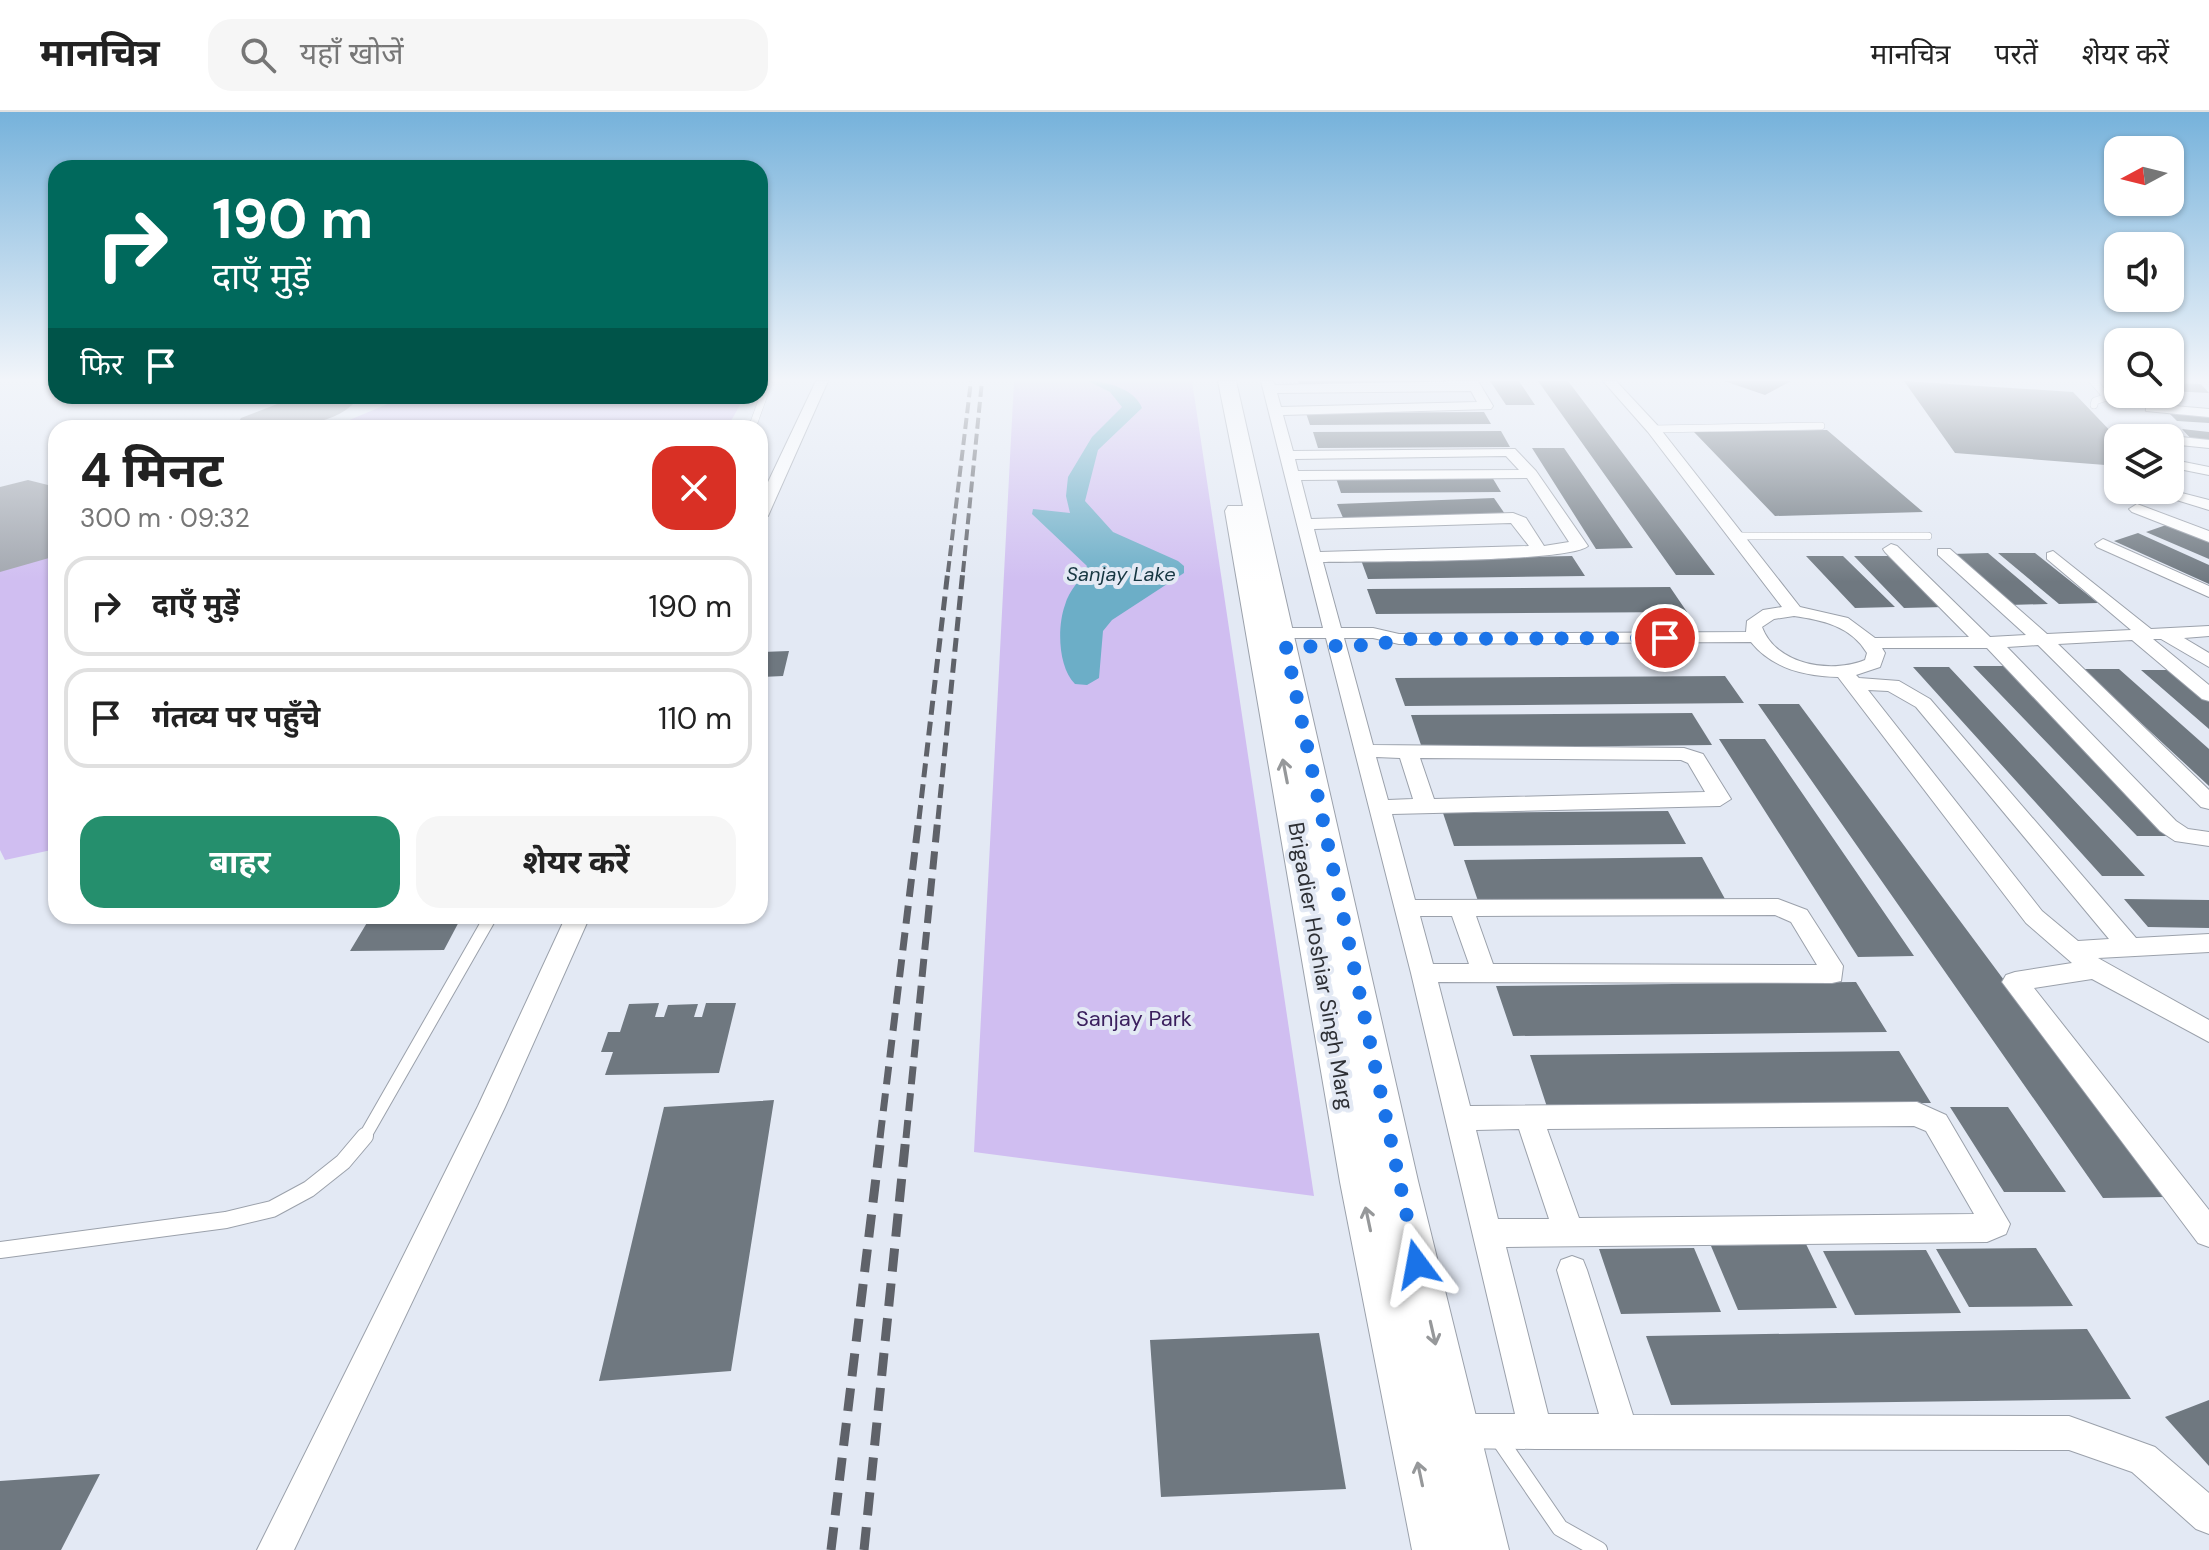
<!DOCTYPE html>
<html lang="hi">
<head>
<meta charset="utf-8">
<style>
  body { margin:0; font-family:"DM Sans","Noto Sans Devanagari",sans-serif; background:#f6f6f6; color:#222; height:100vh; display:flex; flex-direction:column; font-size:30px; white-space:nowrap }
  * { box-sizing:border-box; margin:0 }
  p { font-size:26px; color:#767676 }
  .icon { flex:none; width:44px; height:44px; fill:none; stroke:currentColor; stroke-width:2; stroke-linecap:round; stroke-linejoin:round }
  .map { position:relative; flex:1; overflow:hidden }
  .side { position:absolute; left:48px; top:308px; width:720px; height:504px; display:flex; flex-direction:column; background:#fff; border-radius:24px; box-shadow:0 2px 6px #0004 }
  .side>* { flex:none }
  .top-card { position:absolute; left:48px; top:48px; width:720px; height:244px; border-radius:24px; box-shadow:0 2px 6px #0004; background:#00695c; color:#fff; overflow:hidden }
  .needle { width:52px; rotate:263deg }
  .tools { position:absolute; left:2104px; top:24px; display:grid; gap:16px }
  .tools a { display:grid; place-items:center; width:80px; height:80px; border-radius:16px; background:#fff; box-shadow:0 2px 6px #0004; font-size:40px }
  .pin { position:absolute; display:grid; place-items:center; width:68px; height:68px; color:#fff; margin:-34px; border:4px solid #fff; border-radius:50%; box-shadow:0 2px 8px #0007 }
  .me { position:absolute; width:88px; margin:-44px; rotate:347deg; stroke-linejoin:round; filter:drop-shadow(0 0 6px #0008) }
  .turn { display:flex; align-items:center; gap:28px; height:168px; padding:0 32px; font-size:36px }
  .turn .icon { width:104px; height:104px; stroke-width:2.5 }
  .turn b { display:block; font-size:56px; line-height:68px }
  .then { display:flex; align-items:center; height:76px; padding:0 32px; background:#0003; gap:16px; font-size:30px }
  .round { display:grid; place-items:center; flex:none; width:84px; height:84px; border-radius:24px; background:#f6f6f6 }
  .headline { display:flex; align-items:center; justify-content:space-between; height:136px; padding:0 32px }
  h1 { font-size:48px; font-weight:700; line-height:60px }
  .button { display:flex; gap:16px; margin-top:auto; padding:16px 32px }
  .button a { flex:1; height:92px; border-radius:24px; background:#258f6d; color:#fff; font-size:32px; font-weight:700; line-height:92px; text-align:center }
  .button a+a { background:#f6f6f6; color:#222 }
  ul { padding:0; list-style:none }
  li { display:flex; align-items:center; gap:24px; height:100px; margin:0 16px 12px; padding:0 16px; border:4px solid #e0e0e0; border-radius:24px }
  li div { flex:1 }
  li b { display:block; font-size:30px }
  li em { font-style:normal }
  header { display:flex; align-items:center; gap:48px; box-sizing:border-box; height:112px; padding:0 40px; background:#fff; border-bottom:2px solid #e0e0e0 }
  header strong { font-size:38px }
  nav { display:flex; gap:44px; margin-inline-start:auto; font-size:28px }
  .search { width:560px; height:72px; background:#f6f6f6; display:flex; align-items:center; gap:20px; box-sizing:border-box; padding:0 28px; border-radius:24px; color:#767676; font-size:30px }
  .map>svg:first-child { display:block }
  .green { fill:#d0bef1 }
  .water { fill:#6caec7 }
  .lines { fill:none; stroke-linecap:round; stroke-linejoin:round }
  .taxiway { fill:#a1a6ae; fill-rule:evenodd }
  .runway { fill:#a1a6ae; fill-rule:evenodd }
  .building { fill:#6f7880 }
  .lane-far2-casing { stroke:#9ba1ab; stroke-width:8 }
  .lane-far1-casing { stroke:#9ba1ab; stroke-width:14 }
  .lane-casing { stroke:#9ba1ab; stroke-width:18 }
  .street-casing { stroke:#9ba1ab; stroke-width:2 }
  .secondary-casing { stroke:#9ba1ab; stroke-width:2 }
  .lane-far2 { stroke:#fff; stroke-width:7 }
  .lane-far1 { stroke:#fff; stroke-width:12 }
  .lane { stroke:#fff; stroke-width:16 }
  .street { fill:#fff; fill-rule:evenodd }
  .secondary { fill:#fff; fill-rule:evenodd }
  .rail-far3 { stroke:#5f6269; stroke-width:4; stroke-dasharray:11 5; stroke-linecap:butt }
  .rail-far2 { stroke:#5f6269; stroke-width:5; stroke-dasharray:14 7; stroke-linecap:butt }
  .rail-far1 { stroke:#5f6269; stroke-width:7; stroke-dasharray:18 9; stroke-linecap:butt }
  .rail { stroke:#5f6269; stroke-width:9; stroke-dasharray:23 12; stroke-linecap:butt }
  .oneway { stroke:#96989a }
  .route { stroke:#1a73e8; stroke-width:14; stroke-dasharray:0 25.2 }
  .labels { text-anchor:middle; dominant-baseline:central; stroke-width:8; stroke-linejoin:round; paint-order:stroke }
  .far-water-label { font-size:20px; font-style:italic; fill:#163641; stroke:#e3e9f4 }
  .street-label { font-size:22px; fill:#2e3035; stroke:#e3e9f4 }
  .park-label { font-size:22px; fill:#3b205e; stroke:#e3e9f4 }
</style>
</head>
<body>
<header>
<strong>मानचित्र</strong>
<div class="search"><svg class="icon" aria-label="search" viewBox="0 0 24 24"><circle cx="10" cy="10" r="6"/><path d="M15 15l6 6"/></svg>यहाँ खोजें</div>
<nav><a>मानचित्र</a><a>परतें</a><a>शेयर करें</a></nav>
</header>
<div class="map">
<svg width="2209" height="1438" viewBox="0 0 2209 1438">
  <rect width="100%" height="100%" fill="#e3e9f4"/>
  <path class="green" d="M1014 269H1192L1314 1084 974 1040Z
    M407 284H745L727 316H330Z
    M56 430V737L5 748 0 738V454Z"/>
  <path class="water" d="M1088 269C1106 269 1135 277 1142 296L1098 338 1085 389 1113 420 1178 449 1184 454V461L1112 508 1103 519 1099 566 1087 573 1075 572C1058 555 1057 515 1065 493 1069 478 1081 468 1087 454L1032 402 1033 397 1070 401 1066 384 1068 365 1092 325 1122 295 1110 280Z"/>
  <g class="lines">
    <path class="taxiway" d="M298 284H360C336 319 272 316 235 316L241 306Z
      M56 381V416L28 424 9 419 2 408 9 397Z"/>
    <path class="runway" d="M28 368 56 375V444L0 460V375Z"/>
  </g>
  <path class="building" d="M1298 269H1435L1438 275H1300Z
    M1490 269H1519L1535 293H1506Z
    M1538 269H1568L1715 463H1676Z
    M1724 269H1791L1765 283Z
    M1904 269 2073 280 2118 327V354L1955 341Z
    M2170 271 2201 272 2209 281 2170 279Z
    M1484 300 1491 312 1310 313 1306 301Z
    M2168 300 2209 303V311L2177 309Z
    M2182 317 2209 320V330L2193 329Z
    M1827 318 1923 400 1775 404 1694 320Z
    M1501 319 1510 335 1318 336 1313 320Z
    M1532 336H1564L1633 436 1596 437Z
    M1492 365 1501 380 1341 381 1336 366Z
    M1494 386 1505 402 1344 408 1337 392Z
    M2169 412 2209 429V447L2146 420Z
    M2138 421 2209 453V472L2114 429Z
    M1988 441 2048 492 2009 493 1951 442Z
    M1998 441H2035L2098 491 2059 492Z
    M1572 444 1585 464 1368 467 1361 448Z
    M1806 444H1843L1895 495 1855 496Z
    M1854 444H1892L1944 495 1904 496Z
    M1670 475 1687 500 1376 502 1367 477Z
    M789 539 783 564 760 565V540Z
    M1973 554H2004L2175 724H2137Z
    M1913 555H1949L2145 764H2102Z
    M2083 557H2119L2209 637V674Z
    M2141 558H2175L2209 587V617Z
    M1725 564 1744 591 1405 594 1395 566Z
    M1758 592H1799L2165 1085 2103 1086Z
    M1692 601 1712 633 1422 636 1411 603Z
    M1719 627H1765L1914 844 1858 845Z
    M1668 699 1686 732 1454 734 1443 701Z
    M1702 745 1725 787 1478 789 1464 748Z
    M2124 787 2209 788V816L2148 815Z
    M371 804H462L444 838 350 839Z
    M1856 870 1887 920 1513 924 1496 874Z
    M659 891 655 905H664L668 893 698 892 694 905H702L706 891H736L719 961 605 963 613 940H601L608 920H620L629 892Z
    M1899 939 1931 991 1547 995 1530 943Z
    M774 988 731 1259 599 1269 664 995Z
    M1950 995H2008L2066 1080H2004Z
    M1806 1132 1837 1196 1738 1198 1711 1134Z
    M1694 1136 1721 1200 1621 1202 1599 1137Z
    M2036 1136 2073 1194 1969 1195 1936 1137Z
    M1926 1138 1961 1201 1855 1203 1823 1139Z
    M2087 1217 2131 1287 1671 1293 1646 1224Z
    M1319 1221 1346 1377 1161 1385 1150 1228Z
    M2209 1288V1354L2165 1305Z
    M100 1362 61 1438H0V1369Z"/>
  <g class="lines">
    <defs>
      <path id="lane-far2" d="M2093 269 2107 285 2095 289 2094 293
        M752 316 769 269
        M1653 317 1821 314
        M1739 424H1928"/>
      <path id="lane-far1" d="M364 1026 491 804"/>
      <path id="lane" d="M0 1138 226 1108 272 1097 309 1077 343 1050 365 1024
        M1499 1327 1560 1416 1599 1438"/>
      <path id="street" d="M816 269H828L768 404 760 409V387Z
        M1261 269H1273L1275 273 1478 269 1493 294 1491 297 1283 303 1293 339 1515 337 1536 359 1588 434C1569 451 1362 449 1323 450L1341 516H1373L1399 522 1746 520 1747 509 1763 498 1782 495 1648 320 1603 269H1616L1658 314 1800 495 1848 506 1875 526 1969 525 1885 440 1883 437 1891 432 1897 434 1990 525 2026 523 1938 443V437H1950L2047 522 2131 518 2047 447V441L2053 439 2151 517 2209 514V524L2184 526 2209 541V555L2161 527H2153L2209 573V589L2202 587 2132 528 2058 532 2209 678V697L2201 695 2038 533 2007 535 2176 709 2188 717 2209 720V734L2175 729 2160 719 1987 536H1882L1885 541 1880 555 1856 563 1859 566 1899 569 1930 587 2136 826 2209 822V840L2098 846 2209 908V930L2092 867 2034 876 2209 1098V1135L2198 1131 2002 870 2006 863 2015 860 2072 851 2026 811 1838 565C1805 564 1773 557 1751 530L1399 532 1373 526H1344L1373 633 1684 636 1703 642 1731 687 1720 694 1392 702 1415 788 1778 787 1807 798 1843 854 1841 869 1832 871 1438 870 1470 994 1917 990 1946 1003 2010 1112 2006 1122 1987 1130 1506 1135 1548 1302H1599L1557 1158 1561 1148 1572 1144 1583 1148 1587 1158 1633 1303 2069 1304 2155 1335 2209 1381V1422L2196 1417 2132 1360 2069 1338 1536 1337 1455 1336 1443 1331 1438 1319 1443 1307 1455 1302H1515L1411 861 1326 526H1264L1255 521 1264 516H1323ZM1471 279 1477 290 1281 295 1277 281ZM1506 344 1519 358 1298 359 1295 347ZM1527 366 1569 430 1544 434 1526 406 1513 401 1311 407 1301 368ZM1511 411 1529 434 1320 440 1314 417ZM1794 504C1822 508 1851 514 1867 541L1865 548C1831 562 1776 553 1762 515L1774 507ZM1868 578 1888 579 1916 595 2109 827 2078 829 2042 799ZM1376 645 1400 646 1413 687 1388 688ZM1420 646 1681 648 1688 651 1705 680 1434 687ZM1775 803 1791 810 1817 853 1493 852 1476 804ZM1420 804H1452L1469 852H1433ZM1914 1014 1926 1019 1974 1102 1579 1106 1547 1017ZM1519 1017 1549 1107H1498L1476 1018Z
        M2151 292 2209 297V305L2146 299V293Z
        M2172 324 2209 328V336L2170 332V326H2166Z
        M2184 350 2209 355V363L2179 357 2177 354Z
        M2144 378H2170L2209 388V398Z
        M2137 392 2209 419V430L2132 400 2129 397Z
        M2103 427 2209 474V485L2097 435 2095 432Z
        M566 804H590L505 995 294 1438H257L478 994Z"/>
      <path id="secondary" d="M1218 269H1236L1418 1069 1509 1438H1412L1340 1070 1225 399 1228 394H1243Z"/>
    </defs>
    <use href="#lane-far2" class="lane-far2-casing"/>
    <use href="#lane-far1" class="lane-far1-casing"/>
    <use href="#lane" class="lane-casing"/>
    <use href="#street" class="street-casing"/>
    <use href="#secondary" class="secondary-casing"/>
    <use href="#lane-far2" class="lane-far2"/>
    <use href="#lane-far1" class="lane-far1"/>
    <use href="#lane" class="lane"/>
    <use href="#street" class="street"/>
    <use href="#secondary" class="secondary"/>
    <path class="rail-far3" d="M948 460 971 269
      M963 460 982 269"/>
    <path class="rail-far2" d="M919 707 948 458
      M938 707 963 458"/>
    <path class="rail-far1" d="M880 1026 919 705
      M906 1026 938 705"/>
    <path class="rail" d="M831 1438 881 1024
      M864 1438 906 1024"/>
  </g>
  <defs><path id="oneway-shaft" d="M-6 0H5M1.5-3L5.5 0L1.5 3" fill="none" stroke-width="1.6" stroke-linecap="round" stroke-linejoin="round" transform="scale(2)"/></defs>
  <g class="oneway">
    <use href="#oneway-shaft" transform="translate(1285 659) rotate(-101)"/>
    <use href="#oneway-shaft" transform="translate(1368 1107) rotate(-102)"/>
    <use href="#oneway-shaft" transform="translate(1433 1221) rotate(77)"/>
    <use href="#oneway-shaft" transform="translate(1420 1362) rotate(-102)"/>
  </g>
  <linearGradient id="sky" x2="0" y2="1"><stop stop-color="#76b2db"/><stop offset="0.57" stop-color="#f2f5fa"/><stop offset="1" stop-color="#f2f5fa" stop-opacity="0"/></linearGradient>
  <rect width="2209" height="470" fill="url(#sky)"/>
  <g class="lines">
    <path class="route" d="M1417 1152 1286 535 1378 533 1399 527 1665 526"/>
  </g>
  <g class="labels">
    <g class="far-water-label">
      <text x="1121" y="462">Sanjay Lake</text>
    </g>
    <g class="street-label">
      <text transform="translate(1321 854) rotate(80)">Brigadier Hoshiar Singh Marg</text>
    </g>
    <g class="park-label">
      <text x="1134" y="906">Sanjay Park</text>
    </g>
  </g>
</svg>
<div class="tools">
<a><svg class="needle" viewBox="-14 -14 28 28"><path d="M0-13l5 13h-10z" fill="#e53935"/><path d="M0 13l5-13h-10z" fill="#767676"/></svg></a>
<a><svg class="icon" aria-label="sound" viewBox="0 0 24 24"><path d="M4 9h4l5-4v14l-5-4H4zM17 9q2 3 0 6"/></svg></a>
<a><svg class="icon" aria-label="search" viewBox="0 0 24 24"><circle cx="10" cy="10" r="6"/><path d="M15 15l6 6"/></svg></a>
<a><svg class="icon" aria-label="layers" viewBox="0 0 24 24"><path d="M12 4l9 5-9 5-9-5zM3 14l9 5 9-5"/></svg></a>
</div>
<div class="pin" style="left:1665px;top:526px;background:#d93025"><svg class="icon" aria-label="arrive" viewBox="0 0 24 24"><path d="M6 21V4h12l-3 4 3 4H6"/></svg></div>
<svg class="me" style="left:1417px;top:1152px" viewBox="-20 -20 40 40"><path d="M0-17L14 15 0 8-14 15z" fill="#1a73e8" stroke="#fff" stroke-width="4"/></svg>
<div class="top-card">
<div class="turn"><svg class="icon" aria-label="right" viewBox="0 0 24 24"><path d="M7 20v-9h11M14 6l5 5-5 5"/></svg><div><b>190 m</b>दाएँ मुड़ें</div></div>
<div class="then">फिर<svg class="icon" aria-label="arrive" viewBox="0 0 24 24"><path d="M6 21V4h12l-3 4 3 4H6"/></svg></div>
</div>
<section class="side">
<div class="headline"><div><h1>4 मिनट</h1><p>300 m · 09:32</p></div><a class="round" style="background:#d93025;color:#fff"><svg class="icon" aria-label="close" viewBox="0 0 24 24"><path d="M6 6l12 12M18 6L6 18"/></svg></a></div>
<ul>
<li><svg class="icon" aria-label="right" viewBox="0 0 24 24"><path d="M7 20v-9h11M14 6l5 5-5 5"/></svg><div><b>दाएँ मुड़ें</b></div><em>190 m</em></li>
<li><svg class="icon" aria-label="arrive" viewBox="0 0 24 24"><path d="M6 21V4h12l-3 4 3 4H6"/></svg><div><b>गंतव्य पर पहुँचे</b></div><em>110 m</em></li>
</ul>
<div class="button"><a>बाहर</a><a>शेयर करें</a></div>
</section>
</div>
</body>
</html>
